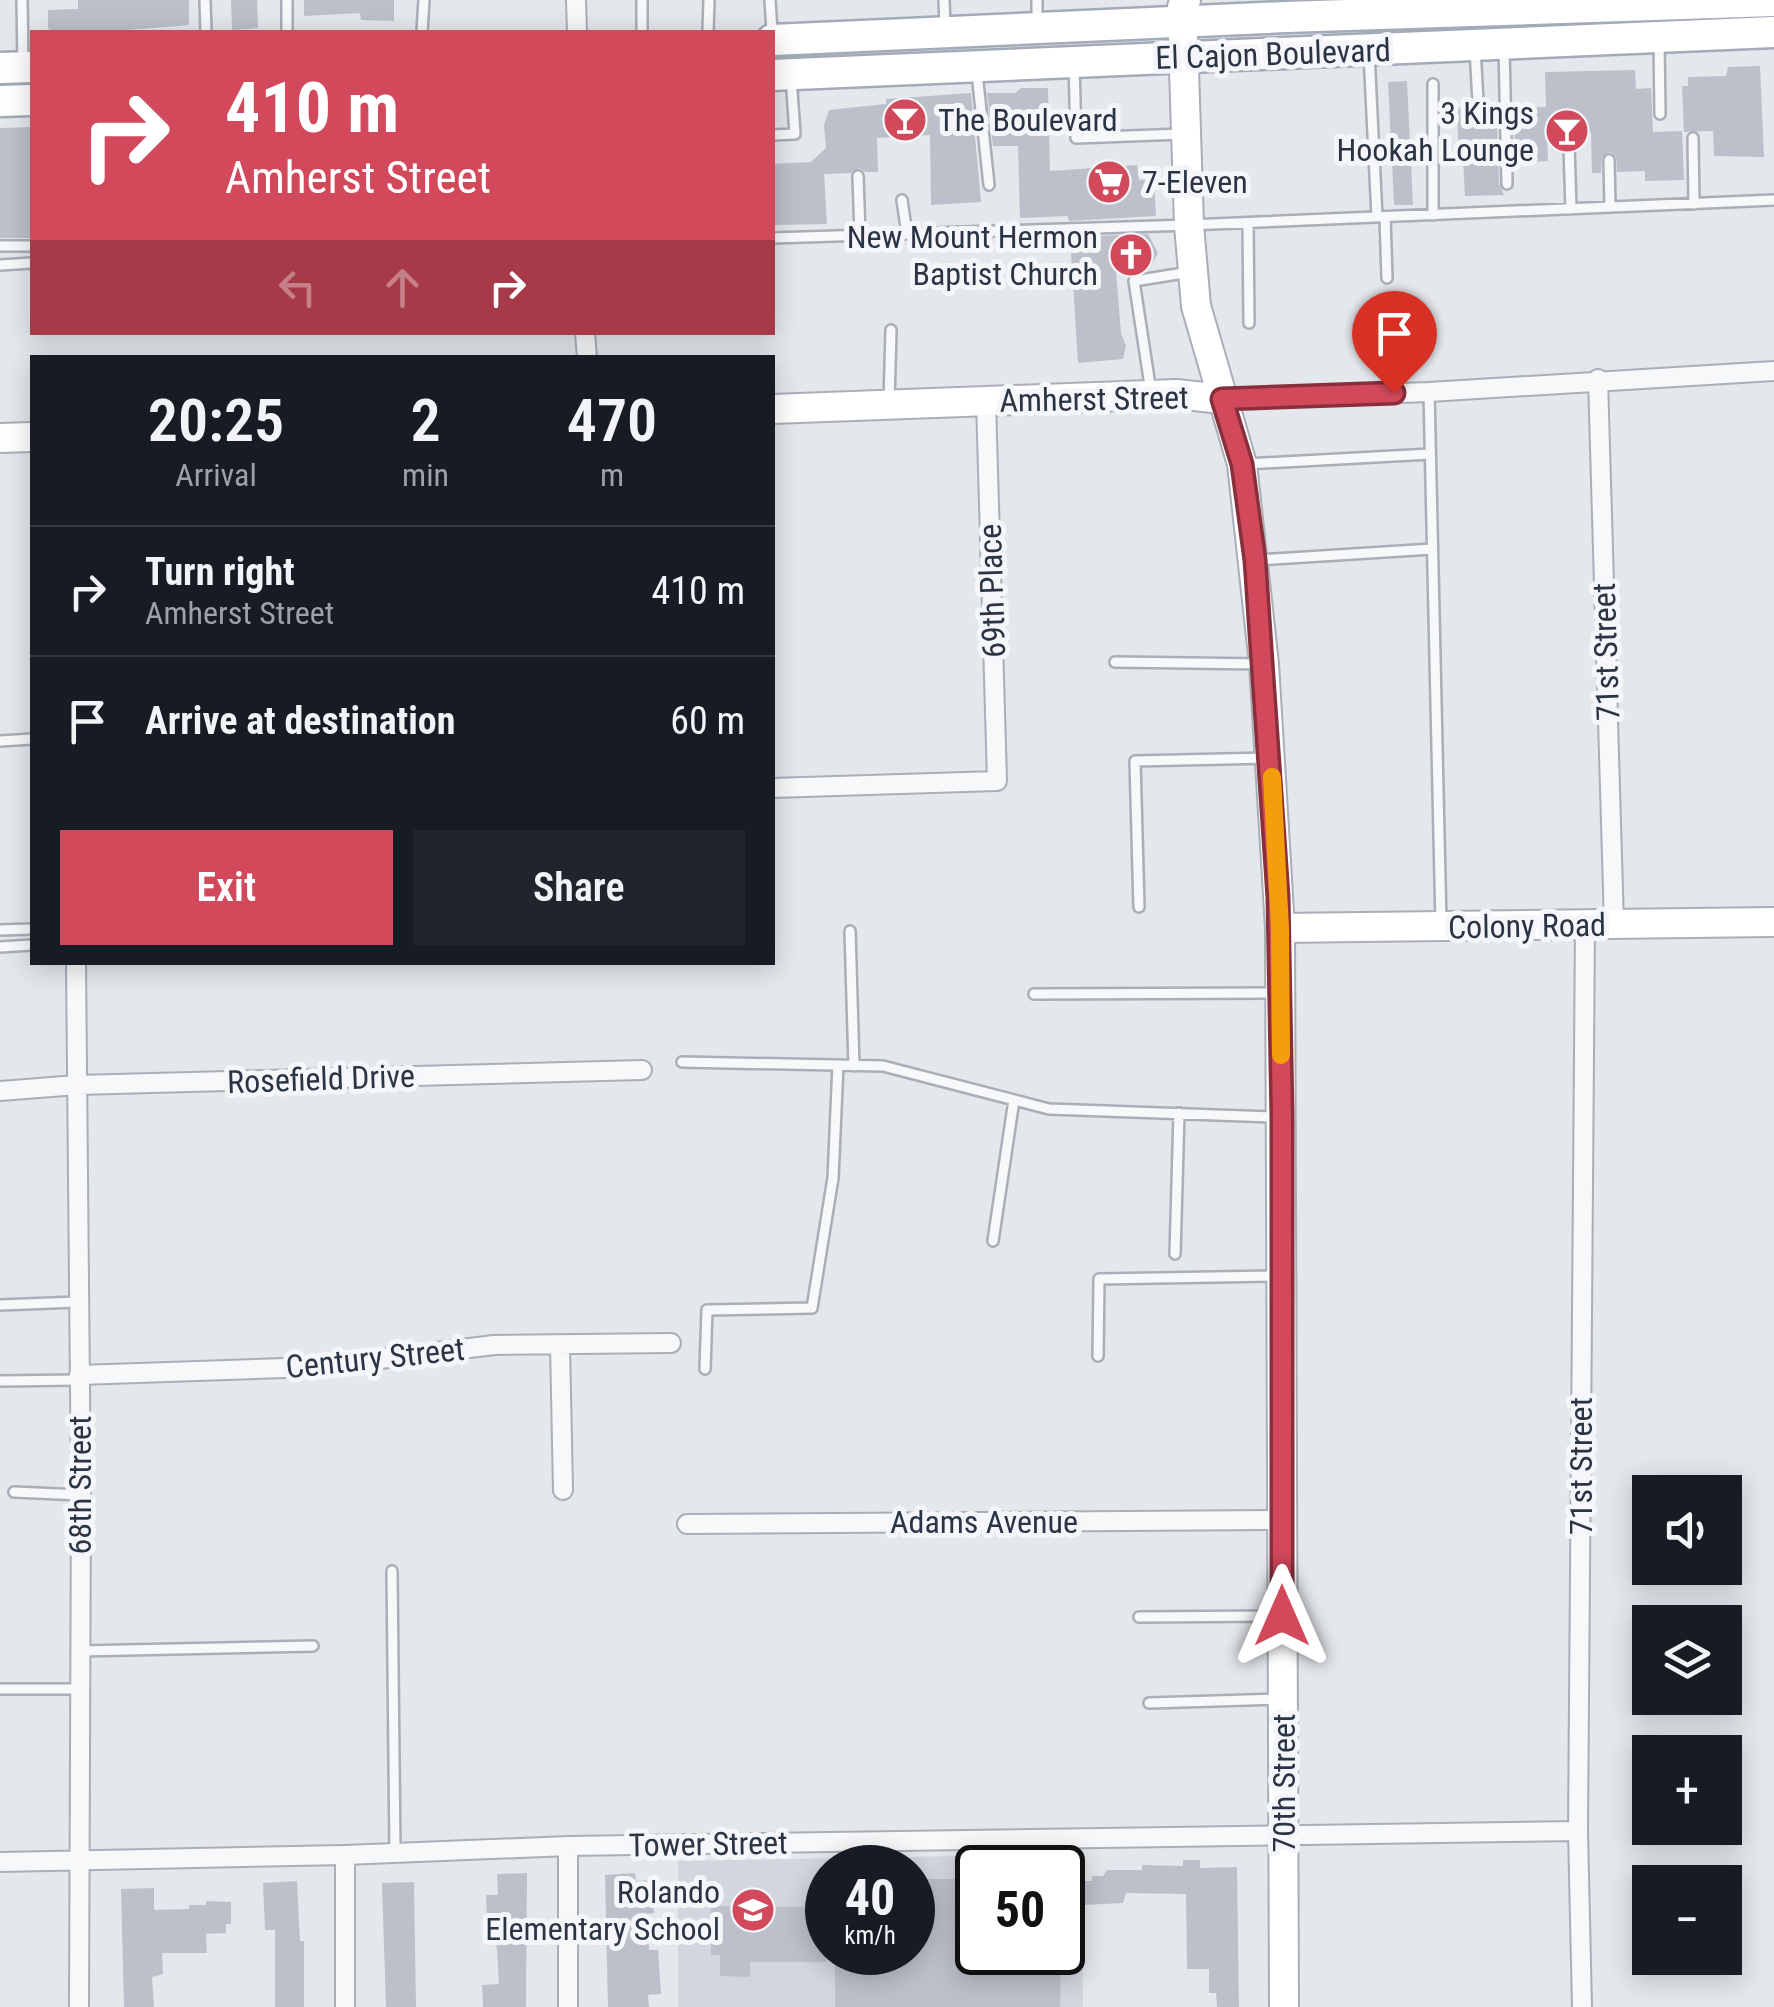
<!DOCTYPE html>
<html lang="en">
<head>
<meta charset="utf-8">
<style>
  body { margin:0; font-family:"Roboto Condensed",sans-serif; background:#20242c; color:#f1f3f6; height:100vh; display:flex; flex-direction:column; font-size:38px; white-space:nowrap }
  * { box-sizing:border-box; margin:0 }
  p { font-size:32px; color:#9ea1a6 }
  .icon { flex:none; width:55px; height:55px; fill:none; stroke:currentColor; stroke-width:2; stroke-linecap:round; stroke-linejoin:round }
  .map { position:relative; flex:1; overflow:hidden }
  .sheet { position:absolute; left:30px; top:355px; width:745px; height:610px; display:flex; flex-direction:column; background:#171b24; border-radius:0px; box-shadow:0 5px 25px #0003 }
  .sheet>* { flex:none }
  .guide { position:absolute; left:30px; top:30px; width:745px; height:305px; border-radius:0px; box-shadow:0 5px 25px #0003; background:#d1495b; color:#fff; overflow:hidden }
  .buttons { position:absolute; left:1632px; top:1475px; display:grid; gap:20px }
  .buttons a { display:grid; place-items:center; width:110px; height:110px; border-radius:0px; background:#171b24; box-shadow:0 5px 25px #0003; font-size:50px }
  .speed { position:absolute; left:805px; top:1845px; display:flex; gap:20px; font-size:50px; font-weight:700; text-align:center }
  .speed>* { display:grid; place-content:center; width:130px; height:130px; border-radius:50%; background:#171b24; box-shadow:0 5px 25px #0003; line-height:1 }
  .speed small { font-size:25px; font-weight:400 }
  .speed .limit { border:5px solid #111; border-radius:15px; background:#fff; color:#111 }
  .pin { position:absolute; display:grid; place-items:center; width:85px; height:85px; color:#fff; margin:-102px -42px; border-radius:50% 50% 50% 0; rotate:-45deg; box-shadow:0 0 10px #0007 }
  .pin .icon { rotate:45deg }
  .me { position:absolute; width:110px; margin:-55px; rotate:0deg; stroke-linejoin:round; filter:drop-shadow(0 0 8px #0008) }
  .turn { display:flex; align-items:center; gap:35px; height:210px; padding:0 30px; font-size:45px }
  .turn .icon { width:130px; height:130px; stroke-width:2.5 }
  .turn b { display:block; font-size:70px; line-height:85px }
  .lanes { display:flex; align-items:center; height:95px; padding:0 30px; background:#0003; justify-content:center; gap:50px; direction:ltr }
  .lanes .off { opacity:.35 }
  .eta { display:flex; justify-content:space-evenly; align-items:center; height:170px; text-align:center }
  .eta b { font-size:60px; font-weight:600; line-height:70px }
  .primary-button { display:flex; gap:20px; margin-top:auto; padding:20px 30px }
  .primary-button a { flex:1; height:115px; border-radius:0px; background:#d1495b; color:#fff; font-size:40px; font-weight:600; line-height:115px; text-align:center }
  .primary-button a+a { background:#20242c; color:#f1f3f6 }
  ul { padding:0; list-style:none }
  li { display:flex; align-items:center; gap:30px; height:130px; padding:0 30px; border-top:2px solid #363941 }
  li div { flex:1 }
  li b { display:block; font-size:38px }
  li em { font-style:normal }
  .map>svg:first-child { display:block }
  .built { fill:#d2d6de; fill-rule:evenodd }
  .building { fill:#bbc0ca }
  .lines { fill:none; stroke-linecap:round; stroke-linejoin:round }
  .lane-casing { stroke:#a9aeb7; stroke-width:14 }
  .street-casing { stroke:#a9aeb7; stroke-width:22 }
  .secondary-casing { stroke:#a9aeb7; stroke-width:32 }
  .primary-casing { stroke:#a3abb8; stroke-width:35 }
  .lane { stroke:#f7f8fa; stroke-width:9 }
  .street { stroke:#f7f8fa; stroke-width:18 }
  .secondary { stroke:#fff; stroke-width:28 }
  .primary { stroke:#fff; stroke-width:30 }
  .route-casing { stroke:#882f3b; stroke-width:25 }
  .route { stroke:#d1495b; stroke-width:18 }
  .slow { stroke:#f59e0b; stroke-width:18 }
  .labels { text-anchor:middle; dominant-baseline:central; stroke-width:10; stroke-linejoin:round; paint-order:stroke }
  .street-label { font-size:32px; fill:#2b3445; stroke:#f4f6f9 }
  .poi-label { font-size:32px; fill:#2b3445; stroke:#f4f6f9; text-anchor:end }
</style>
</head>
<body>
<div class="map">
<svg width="1774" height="2007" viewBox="0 0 1774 2007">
  <rect width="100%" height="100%" fill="#e4e7ec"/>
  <path class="built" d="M1082 1854 1083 2007H678V1861ZM828 1868H912V1952H828ZM978 1868H1062V1952H978Z"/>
  <path class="building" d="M78 0H189V25L103 32H52L48 28V10L78 9Z
    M231 0H257L258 28 232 30Z
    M304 0H394V21L361 20 360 13 304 16Z
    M1760 66 1764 157 1714 156 1713 131 1684 132 1682 86H1688V77L1726 76 1728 67Z
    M1635 70 1636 89 1651 88 1653 132 1682 131 1684 180 1645 181V171L1617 172 1616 157 1610 152 1602 157 1601 173H1592L1591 132 1547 133 1548 161 1515 162 1514 111 1515 108 1546 107 1545 72Z
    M1407 81 1413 205H1394L1388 82Z
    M1021 88H1048L1050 171 1137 165 1139 180 1154 179 1156 216 1069 221 1068 216 1020 218 1018 146H993L987 93H1015Z
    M971 93 981 202 931 205 930 135 877 138 878 172H865L859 168 851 173 824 174 827 224 772 225V164L811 162 826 148 824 125 829 110 886 104V99Z
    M1472 107 1478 112H1497L1499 184 1504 195 1465 196 1463 159H1459L1457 108Z
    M32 127V238H0V128Z
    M1148 234 1158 253 1149 270 1116 271 1121 333 1126 346 1123 359 1078 363 1070 237Z
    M1183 1860H1200V1868L1237 1867 1239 2007H1217L1216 1993H1209V1969H1187L1186 1894 1126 1893 1123 1903 1083 1905V1881H1092V1876H1103L1107 1870H1142V1865L1183 1866Z
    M527 1873 526 2007H483L482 1985 499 1984 495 1921H487L486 1895H498L497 1874Z
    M635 1873 636 1881 652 1880 654 1913 647 1914 649 1950H658L661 1994 648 1995 649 2007H608L605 1875Z
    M912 1879H975L974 1937H978V1952L1061 1956 1060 2007H835V1952H918V1912H912Z
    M297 1881 300 1941H304V2007H275V1930H265L263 1883Z
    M414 1882 416 2007H386L382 1883Z
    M154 1888V1910L189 1909V1905H206V1901L231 1902V1924H226V1933L206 1934 207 1953H162L163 1974 152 1977 154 2007H124L121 1889Z
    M711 1906 826 1907V1962H750V1977L720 1976V1955H711Z"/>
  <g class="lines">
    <defs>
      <path id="lane" d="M22 0 23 64
        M205 0 206 32
        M287 0V32
        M642 0V32
        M770 0 772 32
        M944 0 945 27
        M1037 22V0
        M422 32 424 0
        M708 32 709 0
        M1659 40 1660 114
        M1504 47 1507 184
        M1475 48 1478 102
        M1369 53 1377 217
        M1074 65 1076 138 1182 134
        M977 73 989 185
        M772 135 795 134 791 77
        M1693 138 1694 204
        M1569 146 1571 209
        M1609 160 1610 207
        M858 176 860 235
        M902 200 907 234
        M1433 215V84
        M1385 217 1387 278
        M1248 223 1249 323
        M772 238 1189 225 1774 200
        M0 246H32
        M0 265 32 263
        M1151 392 1134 281 1190 272
        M1429 392 1441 924
        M889 402 891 330
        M1245 464 1430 454
        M1257 560 1432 549
        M1115 662 1262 664
        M0 741 32 739
        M1139 907 1135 761 1268 758
        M0 930 32 929
        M850 931 854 1066
        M0 947 32 945
        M1034 994 1278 993
        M682 1062 883 1066 1049 1109 1275 1117
        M993 1241 1014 1100
        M1175 1254 1179 1113
        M0 1305 77 1302
        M1098 1356 1099 1279 1279 1276
        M705 1369 707 1310 812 1308 833 1178 838 1065
        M0 1381 79 1380
        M14 1492 81 1495
        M392 1571 395 1853
        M1139 1617 1280 1616
        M80 1651 313 1646
        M0 1689H80
        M1149 1703 1280 1699"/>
      <path id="street" d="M576 0 577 32
        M585 332 587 358
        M1598 379 1614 925
        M1222 399 1429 392 1774 371
        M772 788 997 781 986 401
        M76 962 81 1495 79 2007
        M0 1091 77 1085 642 1070
        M560 1345 563 1490
        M79 1375 315 1367 494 1345 671 1343
        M687 1524 1282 1520
        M568 1846V2007
        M345 1855V2007
        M0 1862 345 1855 568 1846 1578 1831
        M1582 2007 1578 1831 1585 925"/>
      <path id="secondary" d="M1186 0 1182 7 1189 225 1196 306 1242 464 1264 664 1280 928 1284 2007
        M772 409 1176 394 1222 399
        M0 438 32 437
        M1280 928 1774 922"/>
      <path id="primary" d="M772 40 1286 17 1774 1
        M0 68 32 67
        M772 75 1774 32
        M0 101 32 100"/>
    </defs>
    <use href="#lane" class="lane-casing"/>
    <use href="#street" class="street-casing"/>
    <use href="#secondary" class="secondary-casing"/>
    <use href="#primary" class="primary-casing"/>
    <use href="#lane" class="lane"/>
    <use href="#street" class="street"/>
    <use href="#secondary" class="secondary"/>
    <use href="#primary" class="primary"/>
  </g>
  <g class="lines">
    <defs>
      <path id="route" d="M1282 1616V1117L1278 897 1255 560 1242 464 1222 399 1394 393"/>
    </defs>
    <use href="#route" class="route-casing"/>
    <use href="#route" class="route"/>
    <path class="slow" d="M1272 777 1280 928 1281 1055"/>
  </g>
  <defs>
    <symbol id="bar-disc" viewBox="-11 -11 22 22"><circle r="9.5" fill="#d1495b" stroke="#f4f6f9"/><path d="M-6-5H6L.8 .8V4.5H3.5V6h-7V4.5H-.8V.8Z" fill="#fff"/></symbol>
    <symbol id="supermarket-disc" viewBox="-11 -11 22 22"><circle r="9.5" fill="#d1495b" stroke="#f4f6f9"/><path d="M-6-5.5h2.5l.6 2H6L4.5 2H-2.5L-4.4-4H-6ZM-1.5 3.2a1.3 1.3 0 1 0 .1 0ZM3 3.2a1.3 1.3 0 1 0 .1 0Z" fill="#fff"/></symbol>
    <symbol id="church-disc" viewBox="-11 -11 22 22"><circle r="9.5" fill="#d1495b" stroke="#f4f6f9"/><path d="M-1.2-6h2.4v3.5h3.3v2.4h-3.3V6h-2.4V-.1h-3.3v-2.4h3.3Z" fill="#fff"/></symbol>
    <symbol id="school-disc" viewBox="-11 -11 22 22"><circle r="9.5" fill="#d1495b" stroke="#f4f6f9"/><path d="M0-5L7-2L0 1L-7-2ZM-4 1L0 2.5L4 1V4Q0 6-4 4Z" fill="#fff"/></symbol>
  </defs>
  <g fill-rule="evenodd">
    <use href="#bar-disc" x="880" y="95" width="50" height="50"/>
    <use href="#bar-disc" x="1542" y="106" width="50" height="50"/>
    <use href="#supermarket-disc" x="1084" y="157" width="50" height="50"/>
    <use href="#church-disc" x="1106" y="230" width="50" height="50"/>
    <use href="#school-disc" x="728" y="1885" width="50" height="50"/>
  </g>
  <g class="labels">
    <g class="street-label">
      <text transform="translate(1273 54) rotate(-2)">El Cajon Boulevard</text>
      <text transform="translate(1094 399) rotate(-1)">Amherst Street</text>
      <text transform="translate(992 591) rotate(-92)">69th Place</text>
      <text transform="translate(1606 652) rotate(-92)">71st Street</text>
      <text transform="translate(1527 926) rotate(-1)">Colony Road</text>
      <text transform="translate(321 1079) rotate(-2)">Rosefield Drive</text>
      <text transform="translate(375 1358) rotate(-6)">Century Street</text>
      <text transform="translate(1581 1466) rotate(-90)">71st Street</text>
      <text transform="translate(80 1485) rotate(-90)">68th Street</text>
      <text x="984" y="1522">Adams Avenue</text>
      <text transform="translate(1284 1783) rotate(-90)">70th Street</text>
      <text transform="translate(708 1844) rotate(-1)">Tower Street</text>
    </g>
    <g class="poi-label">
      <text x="1534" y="113">3 Kings<tspan x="1534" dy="37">Hookah Lounge</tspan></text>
      <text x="938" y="120" text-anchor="start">The Boulevard</text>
      <text x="1142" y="182" text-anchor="start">7-Eleven</text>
      <text x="1098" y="237">New Mount Hermon<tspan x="1098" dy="37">Baptist Church</tspan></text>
      <text x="720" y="1892">Rolando<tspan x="720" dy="37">Elementary School</tspan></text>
    </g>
  </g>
</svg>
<div class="buttons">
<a><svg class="icon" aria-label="sound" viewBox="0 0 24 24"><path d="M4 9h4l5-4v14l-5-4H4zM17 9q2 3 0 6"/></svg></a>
<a><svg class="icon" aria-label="layers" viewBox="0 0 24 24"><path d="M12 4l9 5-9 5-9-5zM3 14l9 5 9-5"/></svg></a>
<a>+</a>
<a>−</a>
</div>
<div class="speed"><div>40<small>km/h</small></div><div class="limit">50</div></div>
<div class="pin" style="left:1394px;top:393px;background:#d93025"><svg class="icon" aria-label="arrive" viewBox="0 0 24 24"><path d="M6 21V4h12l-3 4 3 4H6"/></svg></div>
<svg class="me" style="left:1282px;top:1616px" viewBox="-20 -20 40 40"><path d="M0-17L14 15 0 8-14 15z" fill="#d1495b" stroke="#fff" stroke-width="4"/></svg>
<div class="guide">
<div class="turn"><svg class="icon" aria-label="right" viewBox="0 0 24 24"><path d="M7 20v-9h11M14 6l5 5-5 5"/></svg><div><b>410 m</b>Amherst Street</div></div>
<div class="lanes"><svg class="icon off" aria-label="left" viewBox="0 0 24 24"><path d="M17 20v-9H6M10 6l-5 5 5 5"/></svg><svg class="icon off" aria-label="ahead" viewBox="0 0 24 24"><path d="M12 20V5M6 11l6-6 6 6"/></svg><svg class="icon" aria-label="right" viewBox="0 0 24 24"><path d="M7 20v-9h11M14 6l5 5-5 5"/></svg></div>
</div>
<section class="sheet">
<div class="eta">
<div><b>20:25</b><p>Arrival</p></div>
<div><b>2</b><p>min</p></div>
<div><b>470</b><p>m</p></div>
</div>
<ul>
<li><svg class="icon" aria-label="right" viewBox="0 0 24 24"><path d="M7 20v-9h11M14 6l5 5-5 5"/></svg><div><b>Turn right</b><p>Amherst Street</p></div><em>410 m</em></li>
<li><svg class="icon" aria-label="arrive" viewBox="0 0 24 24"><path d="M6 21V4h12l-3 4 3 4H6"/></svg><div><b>Arrive at destination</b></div><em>60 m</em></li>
</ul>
<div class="primary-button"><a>Exit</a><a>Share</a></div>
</section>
</div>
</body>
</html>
